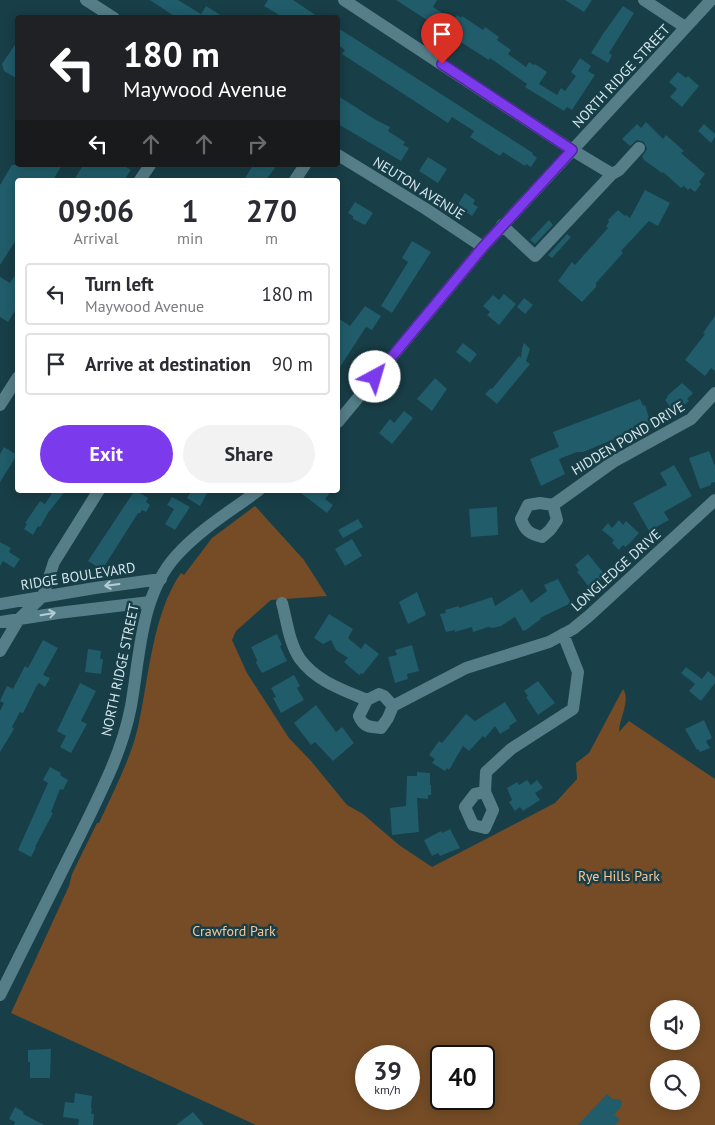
<!DOCTYPE html>
<html lang="en">
<head>
<meta charset="utf-8">
<style>
  body { margin:0; font-family:"PT Sans",sans-serif; background:#f2f2f3; color:#2b2b33; height:100vh; display:flex; flex-direction:column; font-size:19px; white-space:nowrap }
  * { box-sizing:border-box; margin:0 }
  p { font-size:16px; color:#7c7c81 }
  .icon { flex:none; width:28px; height:28px; fill:none; stroke:currentColor; stroke-width:2; stroke-linecap:round; stroke-linejoin:round }
  .map { position:relative; flex:1; overflow:hidden }
  .sheet { position:absolute; left:15px; top:178px; width:325px; height:315px; display:flex; flex-direction:column; background:#fff; border-radius:5px; box-shadow:0 2px 12px #0003 }
  .sheet>* { flex:none }
  .hud { position:absolute; left:15px; top:15px; width:325px; height:152px; border-radius:5px; box-shadow:0 2px 12px #0003; background:#202124; color:#fff; overflow:hidden }
  .fabs { position:absolute; left:650px; top:1000px; display:grid; gap:10px }
  .fabs a { display:grid; place-items:center; width:50px; height:50px; border-radius:50%; background:#fff; box-shadow:0 2px 12px #0003; font-size:25px }
  .speed { position:absolute; left:355px; top:1045px; display:flex; gap:10px; font-size:25px; font-weight:700; text-align:center }
  .speed>* { display:grid; place-content:center; width:65px; height:65px; border-radius:50%; background:#fff; box-shadow:0 2px 12px #0003; line-height:1 }
  .speed small { font-size:12px; font-weight:400 }
  .speed .limit { border:2px solid #111; border-radius:8px; background:#fff; color:#111 }
  .pin { position:absolute; display:grid; place-items:center; width:42px; height:42px; color:#fff; margin:-51px -21px; border-radius:50% 50% 50% 0; rotate:-45deg; box-shadow:0 0 5px #0007 }
  .pin .icon { rotate:45deg }
  .me { position:absolute; width:55px; margin:-28px; rotate:39deg; stroke-linejoin:round; filter:drop-shadow(0 0 4px #0008) }
  .turn { display:flex; align-items:center; gap:18px; height:105px; padding:0 25px; font-size:22px }
  .turn .icon { width:65px; height:65px; stroke-width:2.5 }
  .turn b { display:block; font-size:35px; line-height:42px }
  .lanes { display:flex; align-items:center; height:48px; padding:0 25px; background:#0003; justify-content:center; gap:25px; direction:ltr }
  .lanes .off { opacity:.35 }
  .eta { display:flex; justify-content:space-evenly; align-items:center; height:85px; text-align:center }
  .eta b { font-size:30px; font-weight:800; line-height:35px }
  .cta { display:flex; gap:10px; margin-top:auto; padding:10px 25px }
  .cta a { flex:1; height:58px; border-radius:30px; background:#7c3aed; color:#fff; font-size:20px; font-weight:800; line-height:58px; text-align:center }
  .cta a+a { background:#f2f2f3; color:#2b2b33 }
  ul { padding:0; list-style:none }
  li { display:flex; align-items:center; gap:15px; height:62px; margin:0 10px 8px; padding:0 15px; border:2px solid #e1e1e2; border-radius:5px }
  li div { flex:1 }
  li b { display:block; font-size:19px }
  li em { font-style:normal }
  .map>svg:first-child { display:block }
  .green { fill:#754c26; fill-rule:evenodd }
  .building { fill:#205c6a }
  .lines { fill:none; stroke-linecap:round; stroke-linejoin:round }
  .minor { stroke:#557e88; stroke-width:12 }
  .oneway { stroke:#b4cdd4 }
  .route-casing { stroke:#51269a; stroke-width:12 }
  .route { stroke:#7c3aed; stroke-width:9 }
  .labels { text-anchor:middle; dominant-baseline:central; stroke-width:5; stroke-linejoin:round; paint-order:stroke }
  .street-label { font-size:14px; fill:#d3e7ed; stroke:#183e47 }
  .park-label { font-size:14px; fill:#f9c69a; stroke:#183e47 }
</style>
</head>
<body>
<div class="map">
<svg width="715" height="1125" viewBox="0 0 715 1125">
  <rect width="100%" height="100%" fill="#183e47"/>
  <path class="green" d="M255 506 304 560 327 596 271 600 236 631 232 640 247 673 289 738 311 761 347 805 363 814 399 845 432 867 555 803 577 779 576 763 589 753 623 689C631 700 619 719 619 732L629 721 715 779V1125H256L11 1013 69 886 72 874 97 823H99C113 792 130 761 138 727 149 678 152 615 181 573L184 575 212 538ZM659 1009H691V1041H659ZM366 1056H409V1099H366ZM441 1056H484V1099H441ZM659 1069H691V1101H659Z"/>
  <path class="building" d="M150 0H178L201 14 206 6 225 18H177Z
    M268 0H293L320 18H284L264 6Z
    M396 0H437L433 7 453 20 457 15 461 18 462 16 483 30 485 27 499 37 497 40 511 50 508 54 526 67 529 62 534 65 535 64 547 72 539 84 557 95 561 88 565 91 576 76 571 72 580 58 591 66 588 71 595 75 572 110 567 107 564 111 525 87 527 84 490 58 489 60 484 57Z
    M565 0H592L584 12Z
    M623 6 634 13 609 53 612 55 608 63 591 53 603 34Z
    M338 28 533 153 532 154 537 158 531 167 526 164 525 166 503 152 500 156 470 137 474 131 452 117 448 123 342 54 345 50 338 45Z
    M18 40V79L4 71 2 64Z
    M678 72 686 78 688 76 699 86 682 107 670 97 677 89 669 82Z
    M338 96 376 120 390 127 388 131 405 142 403 145 409 148 401 161 338 124Z
    M646 122 663 139 666 135 684 151 681 153 705 174 699 182 701 184 695 192 690 188 688 190 684 186 681 188 663 172 662 173 644 160 642 157 647 149 644 142 637 140 630 146 622 139 637 124 641 128Z
    M704 124 715 134V137L711 143 698 131Z
    M428 157 447 169 438 183 419 171Z
    M12 165H62L53 180H18V237L0 265V185Z
    M83 165H123L131 170 124 180H74Z
    M253 165H277L266 180H244Z
    M645 190 670 203 658 226 649 221 621 251 623 253 596 283V287L582 302 558 281 572 262 575 265 608 228 606 226 609 222 608 220 618 210 625 216 626 215 630 218Z
    M465 193 475 200 473 204 478 207 472 216 457 206Z
    M355 202 373 213 365 225 353 219V216L348 213Z
    M549 220 553 225 535 244 530 240Z
    M567 234 571 237 552 258 548 255Z
    M412 241 431 252 392 313 381 306 408 262 402 258Z
    M18 271V306L8 322 0 317V277L10 283Z
    M504 294 516 304 499 325 487 315 490 312 483 306 493 295 499 300Z
    M524 298 533 305 525 314 517 307Z
    M365 306 381 316 372 330 366 327 338 370V318L350 326Z
    M715 316V371L711 368 705 376 685 360 705 334 703 333Z
    M463 343 477 354 470 363 456 352Z
    M524 343 530 349 526 361 530 364 497 404 485 394 491 388 492 389 519 356 521 358 522 349Z
    M435 378 447 389 432 411 417 399Z
    M682 383 693 393 687 399 689 401 682 407 680 405 674 409 671 408 665 400 668 397 667 396Z
    M640 399 643 406 645 405 652 427 630 435 629 433 583 452H577L559 459 565 474 541 486 530 459 559 447 553 432Z
    M404 411 413 418 392 444 379 433 390 419 394 423Z
    M4 447 17 455 0 482V454Z
    M709 451 715 466V482L711 483V485L700 489 689 458Z
    M674 465 692 496 664 512 669 520 649 531 633 503 667 485 660 473Z
    M54 490H66L48 513 40 527 38 526 33 535 24 529 27 524 25 523 40 501 45 504Z
    M135 490 148 498 146 502 150 505 146 512 142 510 140 513H138L102 570 88 561Z
    M192 490H209L200 506 187 498Z
    M297 490H332L325 499 333 505 327 513Z
    M172 497 190 507 175 530 165 524 174 509 167 505Z
    M497 507 498 535 471 537 469 509Z
    M358 519 363 527 343 538 338 530Z
    M619 520 623 525 626 521 639 533 630 543 625 547 623 545 619 550 612 543 614 540 602 530 608 523 612 528Z
    M352 539 362 556 345 566 335 549Z
    M0 542 11 548 9 552 20 559 14 568 3 561 0 566Z
    M588 554 606 576 590 588 577 572 579 570 575 565Z
    M558 579 571 603 540 618 541 619 526 630 523 631 515 617 501 626 493 628 488 627 473 632 472 627 455 632V630L446 632 440 614 446 613 445 610 459 606V608L492 597 495 606 522 589 531 603 547 591 544 585Z
    M417 592 426 615 408 624 399 602Z
    M329 614 353 629 348 638 361 649 365 643 379 654 363 674 362 673 359 675 344 662 348 658 336 650 331 640 323 644 314 638Z
    M277 634 282 645 280 646 287 661 262 673 256 663 257 660 251 647Z
    M43 640 58 648 43 675 50 678 45 687 39 683 36 687 23 713 20 712 12 727 14 729 0 752V711L4 703 0 701 7 686 13 689 25 666 28 668Z
    M412 645 419 671 407 674 408 679 395 683 388 657 397 655 395 650Z
    M88 649 101 651 100 659H103L101 674 85 672Z
    M686 667 702 679 708 671 715 677V683L701 701 689 691 695 684 681 673Z
    M294 675 300 686 297 688 304 700 281 713 273 698 276 697 271 688Z
    M538 681 555 703 538 715 526 697 528 696 524 691Z
    M80 683 96 691 81 721 87 724 71 753 60 747 66 736 57 731Z
    M505 702 517 721 509 726 510 728 500 734 495 726 485 738 483 736 469 751 463 746 449 770 447 768 445 771 432 763 435 759 429 755 439 741 442 743 466 714 475 721Z
    M316 705 336 732 342 727 354 743 333 761 315 742 311 745 294 723Z
    M704 720 712 738 706 741 710 748 700 752 698 749 697 750 685 729Z
    M50 767 61 773 60 775 68 780 63 790 60 789 51 812 53 813 35 847H36L31 857 18 850 48 783 43 780Z
    M417 772 430 773V785H431V795H428V799L417 798 419 832 392 835 390 808 406 806 407 776H417Z
    M527 780 531 785 537 780 543 788 535 793 540 800 523 811 520 807 515 811 509 802 512 800 507 788 517 782 519 785Z
    M450 829 460 848 440 856 438 853 432 856 424 840 441 831 442 833Z
    M51 1049 50 1078H30V1062H28V1050Z
    M75 1093 92 1096 91 1108H92L91 1114H94L93 1125H78L79 1119 63 1117 65 1102 74 1103Z
    M607 1094 613 1099H619L622 1102 621 1107 614 1115 620 1119 615 1125H578Z
    M15 1107 24 1112 23 1114 44 1125H14L15 1122 9 1119Z
    M193 1112 204 1125H176Z"/>
  <g class="lines">
    <path class="minor" d="M86 0 114 18
      M344 0 572 150 612 174
      M644 0 685 27
      M338 155 426 209 483 247
      M140 180 150 165
      M295 180 305 165
      M502 225 535 256 612 174 619 170 639 148
      M0 405 18 377
      M338 422 483 247 711 0
      M553 505 557 520 550 530 542 537C530 534 525 531 521 519L528 505 540 503 553 505 613 462 691 419 715 393
      M282 603C287 621 289 643 300 659 316 681 343 690 367 700L379 694 384 696 393 706
      M0 604 95 588 161 579
      M0 622 58 613 150 602
      M0 651 19 619 43 596 54 562 99 490
      M367 700 359 716C363 727 370 727 381 728L388 718 393 706
      M393 706 466 668 549 642 573 629 590 615 715 500
      M485 792 475 794 465 807 473 825 485 828 493 810 485 792 486 772 511 749 573 709 578 672 563 634
      M0 995C22 951 44 907 66 863 82 831 98 800 112 767 120 748 127 727 131 706 140 656 140 596 176 556 199 530 231 511 259 490"/>
  </g>
  <defs><path id="oneway-shaft" d="M-6 0H5M1.5-3L5.5 0L1.5 3" fill="none" stroke-width="1.6" stroke-linecap="round" stroke-linejoin="round" transform="scale(1.25)"/></defs>
  <g class="oneway">
    <use href="#oneway-shaft" transform="translate(112 585) rotate(173)"/>
    <use href="#oneway-shaft" transform="translate(48 614) rotate(-9)"/>
  </g>
  <g class="lines">
    <defs>
      <path id="route" d="M375 377 483 247 572 150 442 64"/>
    </defs>
    <use href="#route" class="route-casing"/>
    <use href="#route" class="route"/>
  </g>
  <g class="labels">
    <g class="street-label">
      <text transform="translate(621 76) rotate(-47)">NORTH RIDGE STREET</text>
      <text transform="translate(419 188) rotate(32)">NEUTON AVENUE</text>
      <text transform="translate(628 438) rotate(-31)">HIDDEN POND DRIVE</text>
      <text transform="translate(616 570) rotate(-42)">LONGLEDGE DRIVE</text>
      <text transform="translate(78 576) rotate(-9)">RIDGE BOULEVARD</text>
      <text transform="translate(120 670) rotate(-78)">NORTH RIDGE STREET</text>
    </g>
    <g class="park-label">
      <text x="619" y="876">Rye Hills Park</text>
      <text x="234" y="931">Crawford Park</text>
    </g>
  </g>
</svg>
<div class="fabs">
<a><svg class="icon" aria-label="sound" viewBox="0 0 24 24"><path d="M4 9h4l5-4v14l-5-4H4zM17 9q2 3 0 6"/></svg></a>
<a><svg class="icon" aria-label="search" viewBox="0 0 24 24"><circle cx="10" cy="10" r="6"/><path d="M15 15l6 6"/></svg></a>
</div>
<div class="speed"><div>39<small>km/h</small></div><div class="limit">40</div></div>
<div class="pin" style="left:442px;top:64px;background:#d93025"><svg class="icon" aria-label="arrive" viewBox="0 0 24 24"><path d="M6 21V4h12l-3 4 3 4H6"/></svg></div>
<svg class="me" style="left:375px;top:377px" viewBox="-20 -20 40 40"><circle r="19" fill="#fff"/><path d="M0-13L10 11 0 6-10 11z" fill="#7c3aed"/></svg>
<div class="hud">
<div class="turn"><svg class="icon" aria-label="left" viewBox="0 0 24 24"><path d="M17 20v-9H6M10 6l-5 5 5 5"/></svg><div><b>180 m</b>Maywood Avenue</div></div>
<div class="lanes"><svg class="icon" aria-label="left" viewBox="0 0 24 24"><path d="M17 20v-9H6M10 6l-5 5 5 5"/></svg><svg class="icon off" aria-label="ahead" viewBox="0 0 24 24"><path d="M12 20V5M6 11l6-6 6 6"/></svg><svg class="icon off" aria-label="ahead" viewBox="0 0 24 24"><path d="M12 20V5M6 11l6-6 6 6"/></svg><svg class="icon off" aria-label="right" viewBox="0 0 24 24"><path d="M7 20v-9h11M14 6l5 5-5 5"/></svg></div>
</div>
<section class="sheet">
<div class="eta">
<div><b>09:06</b><p>Arrival</p></div>
<div><b>1</b><p>min</p></div>
<div><b>270</b><p>m</p></div>
</div>
<ul>
<li><svg class="icon" aria-label="left" viewBox="0 0 24 24"><path d="M17 20v-9H6M10 6l-5 5 5 5"/></svg><div><b>Turn left</b><p>Maywood Avenue</p></div><em>180 m</em></li>
<li><svg class="icon" aria-label="arrive" viewBox="0 0 24 24"><path d="M6 21V4h12l-3 4 3 4H6"/></svg><div><b>Arrive at destination</b></div><em>90 m</em></li>
</ul>
<div class="cta"><a>Exit</a><a>Share</a></div>
</section>
</div>
</body>
</html>
